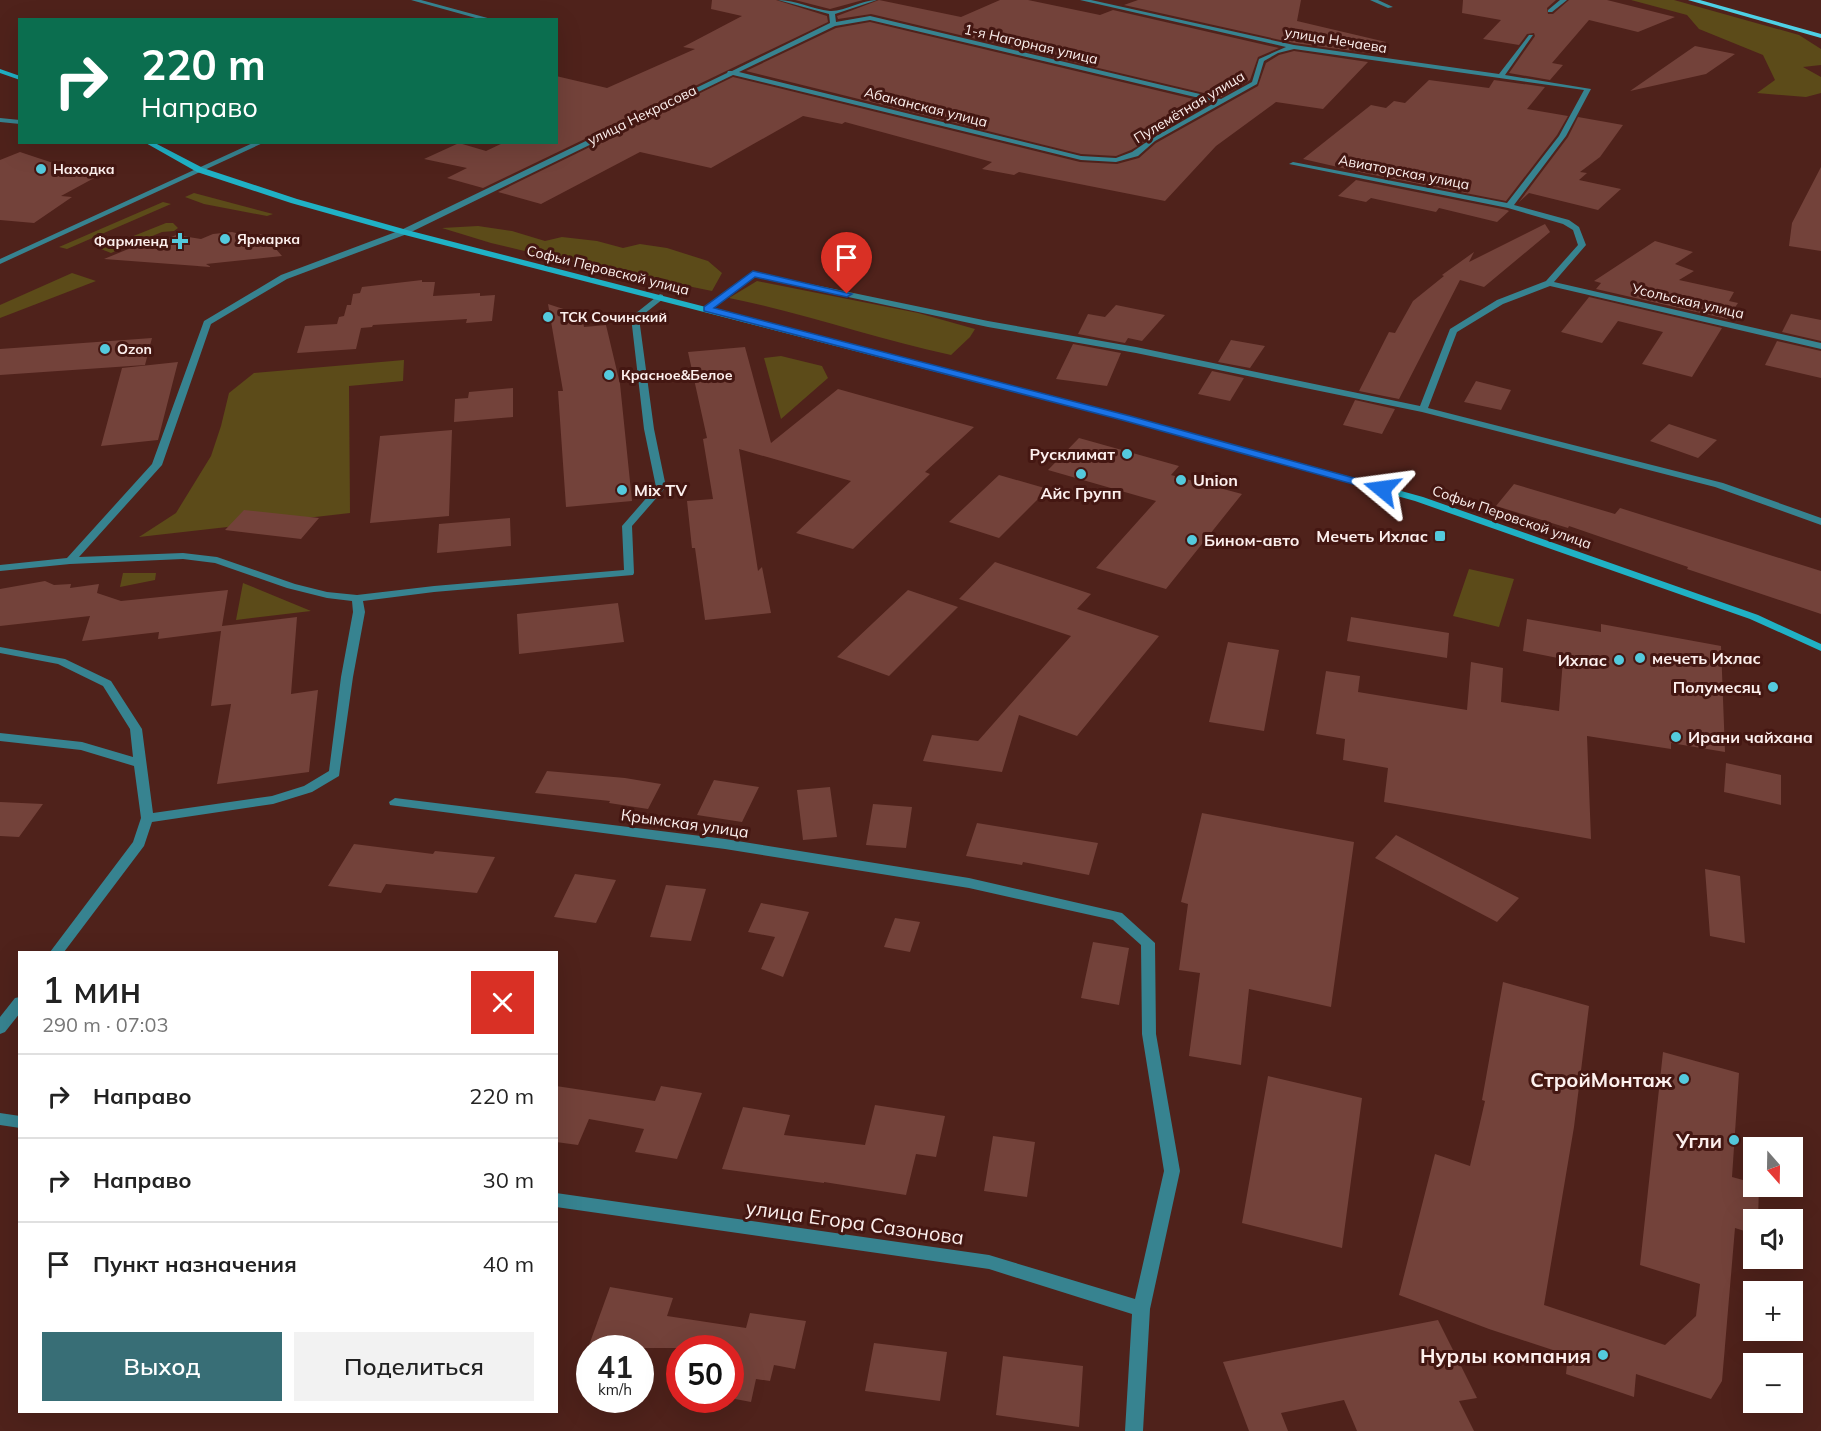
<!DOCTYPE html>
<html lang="ru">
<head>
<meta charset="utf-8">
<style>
  body { margin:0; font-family:Mulish,sans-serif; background:#f2f2f2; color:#222; height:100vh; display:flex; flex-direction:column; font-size:22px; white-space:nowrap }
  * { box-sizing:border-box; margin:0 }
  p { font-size:20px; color:#767676 }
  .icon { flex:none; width:33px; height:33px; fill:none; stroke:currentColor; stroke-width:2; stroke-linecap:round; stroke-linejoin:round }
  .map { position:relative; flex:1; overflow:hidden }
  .sheet { position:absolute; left:18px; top:951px; width:540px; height:462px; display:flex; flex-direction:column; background:#fff; border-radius:0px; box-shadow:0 6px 24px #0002 }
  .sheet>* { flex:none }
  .banner { position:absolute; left:18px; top:18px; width:540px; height:126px; border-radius:0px; box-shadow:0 6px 24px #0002; background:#0b6e4f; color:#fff; overflow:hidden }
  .needle { width:39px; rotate:160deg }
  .fabs { position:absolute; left:1743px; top:1137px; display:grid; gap:12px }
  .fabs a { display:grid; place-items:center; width:60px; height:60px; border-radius:0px; background:#fff; box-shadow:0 6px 24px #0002; font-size:30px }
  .speed { position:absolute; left:576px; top:1335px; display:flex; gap:12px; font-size:30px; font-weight:700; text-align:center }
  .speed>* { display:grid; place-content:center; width:78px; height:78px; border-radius:50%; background:#fff; box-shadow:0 6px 24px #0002; line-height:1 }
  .speed small { font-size:15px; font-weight:400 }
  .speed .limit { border:9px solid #d22; background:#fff; color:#111 }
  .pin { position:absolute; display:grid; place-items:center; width:51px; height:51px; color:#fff; margin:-62px -26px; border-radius:50% 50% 50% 0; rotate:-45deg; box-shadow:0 0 6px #0007 }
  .pin .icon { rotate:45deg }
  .me { position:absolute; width:66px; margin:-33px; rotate:286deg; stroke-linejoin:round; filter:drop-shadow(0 0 4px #0008) }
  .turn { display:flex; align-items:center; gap:21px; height:126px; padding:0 24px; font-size:27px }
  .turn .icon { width:78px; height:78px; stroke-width:2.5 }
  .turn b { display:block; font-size:42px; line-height:51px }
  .round { display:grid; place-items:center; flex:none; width:63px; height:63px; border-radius:0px; background:#f2f2f2 }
  .summary { display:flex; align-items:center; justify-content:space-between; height:102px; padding:0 24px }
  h1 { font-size:36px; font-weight:600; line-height:45px }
  .action { display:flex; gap:12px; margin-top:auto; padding:12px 24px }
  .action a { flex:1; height:69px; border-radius:0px; background:#386e76; color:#fff; font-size:24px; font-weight:600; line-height:69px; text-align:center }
  .action a+a { background:#f2f2f2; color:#222 }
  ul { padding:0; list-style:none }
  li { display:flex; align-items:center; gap:18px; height:84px; padding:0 24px; border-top:2px solid #e0e0e0 }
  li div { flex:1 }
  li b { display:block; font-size:22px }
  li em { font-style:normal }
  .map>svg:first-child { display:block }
  .green { fill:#5c4b19 }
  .building { fill:#73423a }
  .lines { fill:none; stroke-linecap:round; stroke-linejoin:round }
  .street { fill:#378390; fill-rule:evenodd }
  .secondary { fill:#20b1c5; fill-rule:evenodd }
  .primary { fill:#4ed0e5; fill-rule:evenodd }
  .route { fill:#1a73e8; stroke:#114b97; stroke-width:1.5 }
  .poi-dot { fill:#54cadd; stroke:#441712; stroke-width:2 }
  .labels { text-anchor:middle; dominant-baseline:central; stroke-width:6; stroke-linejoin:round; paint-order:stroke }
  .far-street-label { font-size:14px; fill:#fcefed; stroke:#441712 }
  .far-poi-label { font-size:14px; font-weight:bold; fill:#fcefed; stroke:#441712; text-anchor:start }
  .poi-label { font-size:16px; font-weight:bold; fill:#fcefed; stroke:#441712; text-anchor:start }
  .street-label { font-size:16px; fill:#fcefed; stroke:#441712 }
  .near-poi-label { font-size:20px; font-weight:bold; fill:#fcefed; stroke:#441712; text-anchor:end }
  .near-street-label { font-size:20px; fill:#fcefed; stroke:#441712 }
</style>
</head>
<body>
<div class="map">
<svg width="1821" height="1431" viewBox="0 0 1821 1431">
  <rect width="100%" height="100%" fill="#4f221b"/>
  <path class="green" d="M1631 0H1674L1799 35 1821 49V65L1803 67 1821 77V93L1806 97 1757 93 1775 80 1763 55 1699 29 1687 15Z
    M194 193 273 214 267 216 204 204 185 197Z
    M163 202 171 204 67 249 59 247Z
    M166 223H173L178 228 174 231 162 232 111 253 101 249Z
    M478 226 512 231 545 241 562 237 597 241 623 248 640 244 667 248 708 261 722 273 712 291 566 261 491 243 442 228Z
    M72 273 96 281 0 318V305Z
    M757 281 918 313 975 329 970 337 951 355C876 339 804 313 729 298Z
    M781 356 822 366 828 378 781 419 764 358Z
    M404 360 403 381 349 386 350 513 139 537 176 513 211 456 221 426 229 393 254 373Z
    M1469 569 1514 579 1499 627 1453 616Z
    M123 573H156L155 580 120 587Z
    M243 583 311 611 236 620Z"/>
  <path class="building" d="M712 0H776L827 16 828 22 483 188 447 178 467 168 424 159 459 143 486 151 505 142H556V76L607 88 695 49 683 47 742 16 711 9Z
    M795 0H863L830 9Z
    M879 0 961 17 1000 0H1028L1100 15 1113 10 1279 48 1258 57 1250 80 1221 97 871 14 838 19 837 16Z
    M1138 0H1301L1297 21 1386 42 1375 54 1294 43 1124 5Z
    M1463 0H1556L1547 8 1548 14H1553L1569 0H1607L1675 17 1638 32 1589 20 1552 63 1563 65 1550 80 1509 73 1535 36 1534 33 1527 34 1519 45 1483 39 1501 20 1462 13Z
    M870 22 1210 103 1131 150 1116 156 1081 154 746 71 836 28Z
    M1695 46 1735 54 1706 74 1630 91Z
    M1294 51 1368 62 1323 109 1276 102 1216 146 1165 201 1019 172 1014 175 982 169 992 162 856 125 845 122 842 124 803 116 711 168 640 152 541 204 498 192 733 77 1080 162 1117 164 1139 158 1156 143 1258 86 1266 63 1279 55Z
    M1429 80 1489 88 1494 80 1545 87 1527 109 1568 116 1557 135 1506 201 1364 173 1303 159 1371 105 1386 108 1394 101 1405 103Z
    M1578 117 1623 125 1600 157 1580 172 1587 173 1579 180 1621 189 1598 210 1529 193 1519 202 1568 137Z
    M20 152 38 158 96 177 61 196 72 197 34 223 0 220V160Z
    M1821 167V251L1789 246 1792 223Z
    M1356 180 1507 210 1509 211 1497 222 1439 208 1436 212 1371 198 1366 202 1338 196Z
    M1545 224 1550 232 1484 287 1460 280 1399 399 1359 391 1389 332 1395 333 1413 301 1444 276 1442 275 1474 252 1469 262Z
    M232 232 248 236 263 234 282 256 206 264 211 267 104 259 155 238 162 241 176 235 201 239 213 234Z
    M1655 241 1693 252 1675 264 1694 271 1679 280 1734 292 1729 301 1738 303 1727 319 1596 289 1601 283 1594 281Z
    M422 280V282H435L433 296 480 293V296L495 295 492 321 466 323 467 319 373 325 372 327 361 328 356 349 297 353 305 326 337 324 339 317 344 316 347 305H351L353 294 360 293 362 287Z
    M1589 297 1722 328 1692 377 1642 364 1663 332 1618 321 1602 343 1561 332Z
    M548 304 582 315 584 327 606 325 620 384 632 501 566 507 558 391H563Z
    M1116 305 1165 315 1142 341 1128 338 1125 343 1078 334 1088 314 1105 317Z
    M1791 314 1821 320V341L1782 332Z
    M152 338 145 365 0 375V349Z
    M1231 340 1265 346 1250 368 1218 362Z
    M1777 341 1821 351V378L1765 365Z
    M1073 344 1121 353 1107 386 1056 379Z
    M745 347 771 443 838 389 974 427 925 472 930 474 853 549 796 533 851 481 739 449 758 571 762 567 771 613 705 620 695 548H692L687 501 713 499 703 439 707 438 688 352Z
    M178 362 158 440 101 446 122 368Z
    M1212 371 1244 378 1230 401 1198 394Z
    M1476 381 1511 390 1501 410 1464 402Z
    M513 388V417L454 422 455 399 468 398 469 392Z
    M1355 400 1395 409 1382 434 1343 425Z
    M1669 424 1717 440 1698 458 1650 441Z
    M452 430 449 516 370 523 380 436Z
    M1079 438 1179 466 1171 475 1242 494 1166 589 1096 568 1156 501 1048 470Z
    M999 475 1048 489 999 538 949 522Z
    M1514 484 1615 514 1620 508 1821 571V614L1687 569 1688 567 1569 526 1568 528 1496 506Z
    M244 510 319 518 301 539 225 530Z
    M510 518 511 546 437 553 439 524Z
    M995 562 1091 594 1077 609 1159 636 1077 736 1019 715 1002 772 923 761 932 735 978 741 1071 636 959 599Z
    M45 581 54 585 71 584 70 588 99 584 97 593 121 601 228 590 222 626 297 617 291 694 318 690 309 772 217 784 231 704 211 706 221 631 158 639 159 632 82 641 90 616 0 626V589Z
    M908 590 958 607 889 676 837 657Z
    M618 603 624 642 519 654 517 614Z
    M1351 617 1449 633 1447 658 1347 641Z
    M1527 619 1601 632V624L1721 646 1725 752 1671 743V749L1587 736 1591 839 1384 802 1388 768 1343 760 1345 739 1316 734 1326 671 1360 676 1358 692 1467 710 1471 662 1503 668 1501 702 1559 711 1563 659 1523 651Z
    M1228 642 1279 650 1264 731 1209 722Z
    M1726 763 1781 775V805L1724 792Z
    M547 771 625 778 661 784 648 809 609 803 610 801 535 793Z
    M714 780 759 787 742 822 697 815Z
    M830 787 837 837 803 840 797 790Z
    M0 802 43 804 19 837 0 836Z
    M873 804 912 807 906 848 866 845Z
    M1202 813 1354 842 1331 1007 1249 989 1241 1065 1189 1056 1200 973 1179 970 1188 904 1181 902Z
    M977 823 1098 843 1089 875 1023 862 1022 865 966 856Z
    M1396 835 1519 898 1497 922 1375 858Z
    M354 844 433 854 435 851 495 857 477 893 386 884 381 893 328 886Z
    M1705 869 1740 876 1745 943 1710 936Z
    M575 874 616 880 596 923 554 917Z
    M666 885 706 889 691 941 650 937Z
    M761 903 809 912 783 977 761 969 775 937 748 932Z
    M895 918 920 922 910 952 884 947Z
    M1093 942 1129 948 1119 1005 1081 998Z
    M1503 982 1589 1006 1574 1127 1544 1305 1665 1345 1696 1316 1700 1284 1640 1265 1663 1052 1739 1073 1732 1177 1754 1183V1186H1759L1758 1220H1754V1234L1735 1228 1722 1381 1711 1399 1636 1374 1634 1397 1566 1374 1568 1355 1489 1329 1399 1295 1435 1154 1470 1166 1485 1101 1482 1100Z
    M1268 1076 1362 1098 1342 1248 1242 1223Z
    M556 1086 655 1101 661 1086 702 1093 677 1159 635 1152 644 1129 589 1119 578 1145 556 1142Z
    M875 1105 945 1116 936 1157 916 1154 906 1195 824 1182V1183L722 1169 743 1107 790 1115 784 1135 865 1145Z
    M993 1136 1035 1142 1027 1197 984 1191Z
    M610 1287 673 1298 667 1316 746 1328 750 1313 806 1321 795 1369 774 1365 770 1381 756 1379 751 1402 730 1398V1348H588Z
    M1438 1320 1477 1398 1459 1401 1474 1431H1357L1344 1400 1281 1413 1288 1431H1249L1223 1362Z
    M874 1343 947 1352 940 1401 865 1391Z
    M1003 1356 1083 1366 1079 1427 996 1415Z"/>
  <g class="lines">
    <path class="street" d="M411 0H421L495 20H483Z
      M778 0C796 0 812 9 830 11 844 12 861 0 877 0L835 14 836 22 870 16 1221 99 1252 82 1259 59 1286 47 1080 0H1091L1294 45 1499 74 1529 35H1533L1505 75 1591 89 1566 136 1514 205 1569 220 1579 227 1586 245 1554 282 1821 343V349L1550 286 1503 304 1457 332 1428 408 1723 483 1821 518V525L1715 487 1422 412 1136 353 988 327 755 277 710 311 703 309 753 272 988 321 1136 347 1420 406 1450 329 1497 300 1546 281 1578 245 1573 230 1563 224 1508 208 1289 164 1293 162 1507 203 1559 136 1584 90 1294 49 1278 53 1264 61 1257 84 1155 141 1138 156 1116 162 1081 160 733 75 407 234 287 279 211 324 162 465 79 557 183 553 217 557 295 584 327 592 357 595 434 586 624 570 622 526 656 487 644 429 631 317 660 294 663 295V299L639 318 654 429 666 487 632 526 634 573 633 575 434 592 363 601 365 612 353 677 339 776 312 792 273 804 152 822 144 846 64 952H50L133 842 141 818 134 766 81 750 0 741V733L82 742 133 757 130 729 103 686 58 664 0 653V647L65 659 111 681 142 729 153 813 272 796 304 786 329 771 341 677 353 612 352 601 327 598 287 588 215 563 183 559 70 564 0 571V565L67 558 152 464 204 321 281 275 401 230 727 73 728 71H732L830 23 829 14ZM870 20 1216 102 1151 139 1132 152 1116 158 1081 156 739 72 835 26Z
      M1370 0H1378L1393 7 1388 8Z
      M1560 0H1567L1552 12H1548V10Z
      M0 118 20 120V124L0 122Z
      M255 142H265L0 264V259Z
      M395 798 725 839 969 878 1122 913 1155 943 1156 1034 1180 1171 1150 1309 1143 1431H1125L1132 1314 989 1269 556 1207V1193L989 1255 1135 1299 1164 1171 1142 1034 1141 945 1113 920 969 888 725 849 390 805 389 802Z
      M20 997V1013L5 1032 0 1034V1017L15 998Z
      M0 1113 20 1116V1128L0 1125Z"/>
    <path class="secondary" d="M0 69 20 76V80L0 73Z
      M144 142H153L203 168 297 199 407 230 1129 416 1423 497 1758 615 1821 644V651L1750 619 1415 501 1123 420 401 234 291 203 197 172Z"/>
    <path class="primary" d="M1688 0H1700L1821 34V38Z"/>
  </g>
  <path class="route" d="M753 271 852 294 847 297 755 277 714 308 1130 416 1386 487 1388 489 1386 491H1378L1122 420 704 311V307Z"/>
  <g class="poi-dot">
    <circle cx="41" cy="169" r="6"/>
    <circle cx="225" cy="239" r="6"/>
    <path d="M177 232h6v6h6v6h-6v6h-6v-6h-6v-6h6z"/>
    <circle cx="548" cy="317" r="6"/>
    <circle cx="105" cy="349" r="6"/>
    <circle cx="609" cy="375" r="6"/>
    <circle cx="1127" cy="454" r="6"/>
    <circle cx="1081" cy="474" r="6"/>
    <circle cx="1181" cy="480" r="6"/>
    <circle cx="622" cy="490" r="6"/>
    <rect x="1434" y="530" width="12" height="12" rx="3"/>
    <circle cx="1192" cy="540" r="6"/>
    <circle cx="1640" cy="658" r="6"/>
    <circle cx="1619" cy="660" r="6"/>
    <circle cx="1773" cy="687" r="6"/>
    <circle cx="1676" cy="737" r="6"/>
    <circle cx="1684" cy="1079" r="6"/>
    <circle cx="1734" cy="1140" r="6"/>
    <circle cx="1603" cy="1355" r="6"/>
  </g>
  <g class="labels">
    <g class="far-street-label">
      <text transform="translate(1336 40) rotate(9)">улица Нечаева</text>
      <text transform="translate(1031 44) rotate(13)">1-я Нагорная улица</text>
      <text transform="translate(926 107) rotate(14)">Абаканская улица</text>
      <text transform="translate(1189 107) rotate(-31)">Пулемётная улица</text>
      <text transform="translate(642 115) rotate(-26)">улица Некрасова</text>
      <text transform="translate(1404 172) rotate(11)">Авиаторская улица</text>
      <text transform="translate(608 270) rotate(14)">Софьи Перовской улица</text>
      <text transform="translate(1688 301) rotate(13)">Усольская улица</text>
      <text transform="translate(1512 517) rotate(19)">Софьи Перовской улица</text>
    </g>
    <g class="far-poi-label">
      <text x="53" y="169">Находка</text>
      <text x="237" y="239">Ярмарка</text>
      <text x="168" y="241" text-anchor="end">Фармленд</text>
      <text x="560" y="317">ТСК Сочинский</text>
      <text x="117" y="349">Ozon</text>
      <text x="621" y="375">Красное&amp;Белое</text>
    </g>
    <g class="poi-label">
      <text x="1115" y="454" text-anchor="end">Русклимат</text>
      <text x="1193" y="480">Union</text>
      <text x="634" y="490">Mix TV</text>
      <text x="1081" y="493" text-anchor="middle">Айс Групп</text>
      <text x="1428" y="536" text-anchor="end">Мечеть Ихлас</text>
      <text x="1204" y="540">Бином-авто</text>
      <text x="1652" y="658">мечеть Ихлас</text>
      <text x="1607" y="660" text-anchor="end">Ихлас</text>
      <text x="1761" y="687" text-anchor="end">Полумесяц</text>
      <text x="1688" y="737">Ирани чайхана</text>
    </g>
    <g class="street-label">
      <text transform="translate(685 823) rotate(8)">Крымская улица</text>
    </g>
    <g class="near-poi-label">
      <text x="1672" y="1079">СтройМонтаж</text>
      <text x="1722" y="1140">Угли</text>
      <text x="1591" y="1355">Нурлы компания</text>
    </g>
    <g class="near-street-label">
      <text transform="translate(855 1222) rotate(8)">улица Егора Сазонова</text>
    </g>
  </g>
</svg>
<div class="fabs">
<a><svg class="needle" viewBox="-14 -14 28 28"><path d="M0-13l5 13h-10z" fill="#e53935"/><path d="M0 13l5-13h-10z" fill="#767676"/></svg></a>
<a><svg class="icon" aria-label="sound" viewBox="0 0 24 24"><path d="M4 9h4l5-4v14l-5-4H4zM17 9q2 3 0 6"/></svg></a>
<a>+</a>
<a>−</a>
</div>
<div class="speed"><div>41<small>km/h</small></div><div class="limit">50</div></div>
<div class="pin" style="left:847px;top:294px;background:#d93025"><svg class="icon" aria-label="arrive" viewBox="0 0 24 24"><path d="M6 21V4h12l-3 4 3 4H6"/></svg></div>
<svg class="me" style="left:1382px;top:489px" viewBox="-20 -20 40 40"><path d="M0-17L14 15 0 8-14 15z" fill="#1a73e8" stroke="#fff" stroke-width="4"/></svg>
<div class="banner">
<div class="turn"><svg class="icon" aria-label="right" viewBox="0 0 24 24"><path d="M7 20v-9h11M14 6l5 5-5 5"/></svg><div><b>220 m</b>Направо</div></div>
</div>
<section class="sheet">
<div class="summary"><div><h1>1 мин</h1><p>290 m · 07:03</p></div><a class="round" style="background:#d93025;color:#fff"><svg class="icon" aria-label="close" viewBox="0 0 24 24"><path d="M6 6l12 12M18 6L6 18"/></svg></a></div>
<ul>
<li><svg class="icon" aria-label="right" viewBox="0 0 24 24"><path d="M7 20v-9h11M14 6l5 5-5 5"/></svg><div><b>Направо</b></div><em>220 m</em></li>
<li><svg class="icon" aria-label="right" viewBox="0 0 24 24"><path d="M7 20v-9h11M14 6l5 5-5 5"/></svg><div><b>Направо</b></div><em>30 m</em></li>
<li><svg class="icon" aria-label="arrive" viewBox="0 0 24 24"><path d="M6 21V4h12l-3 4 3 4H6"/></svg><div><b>Пункт назначения</b></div><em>40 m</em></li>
</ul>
<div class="action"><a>Выход</a><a>Поделиться</a></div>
</section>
</div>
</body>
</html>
